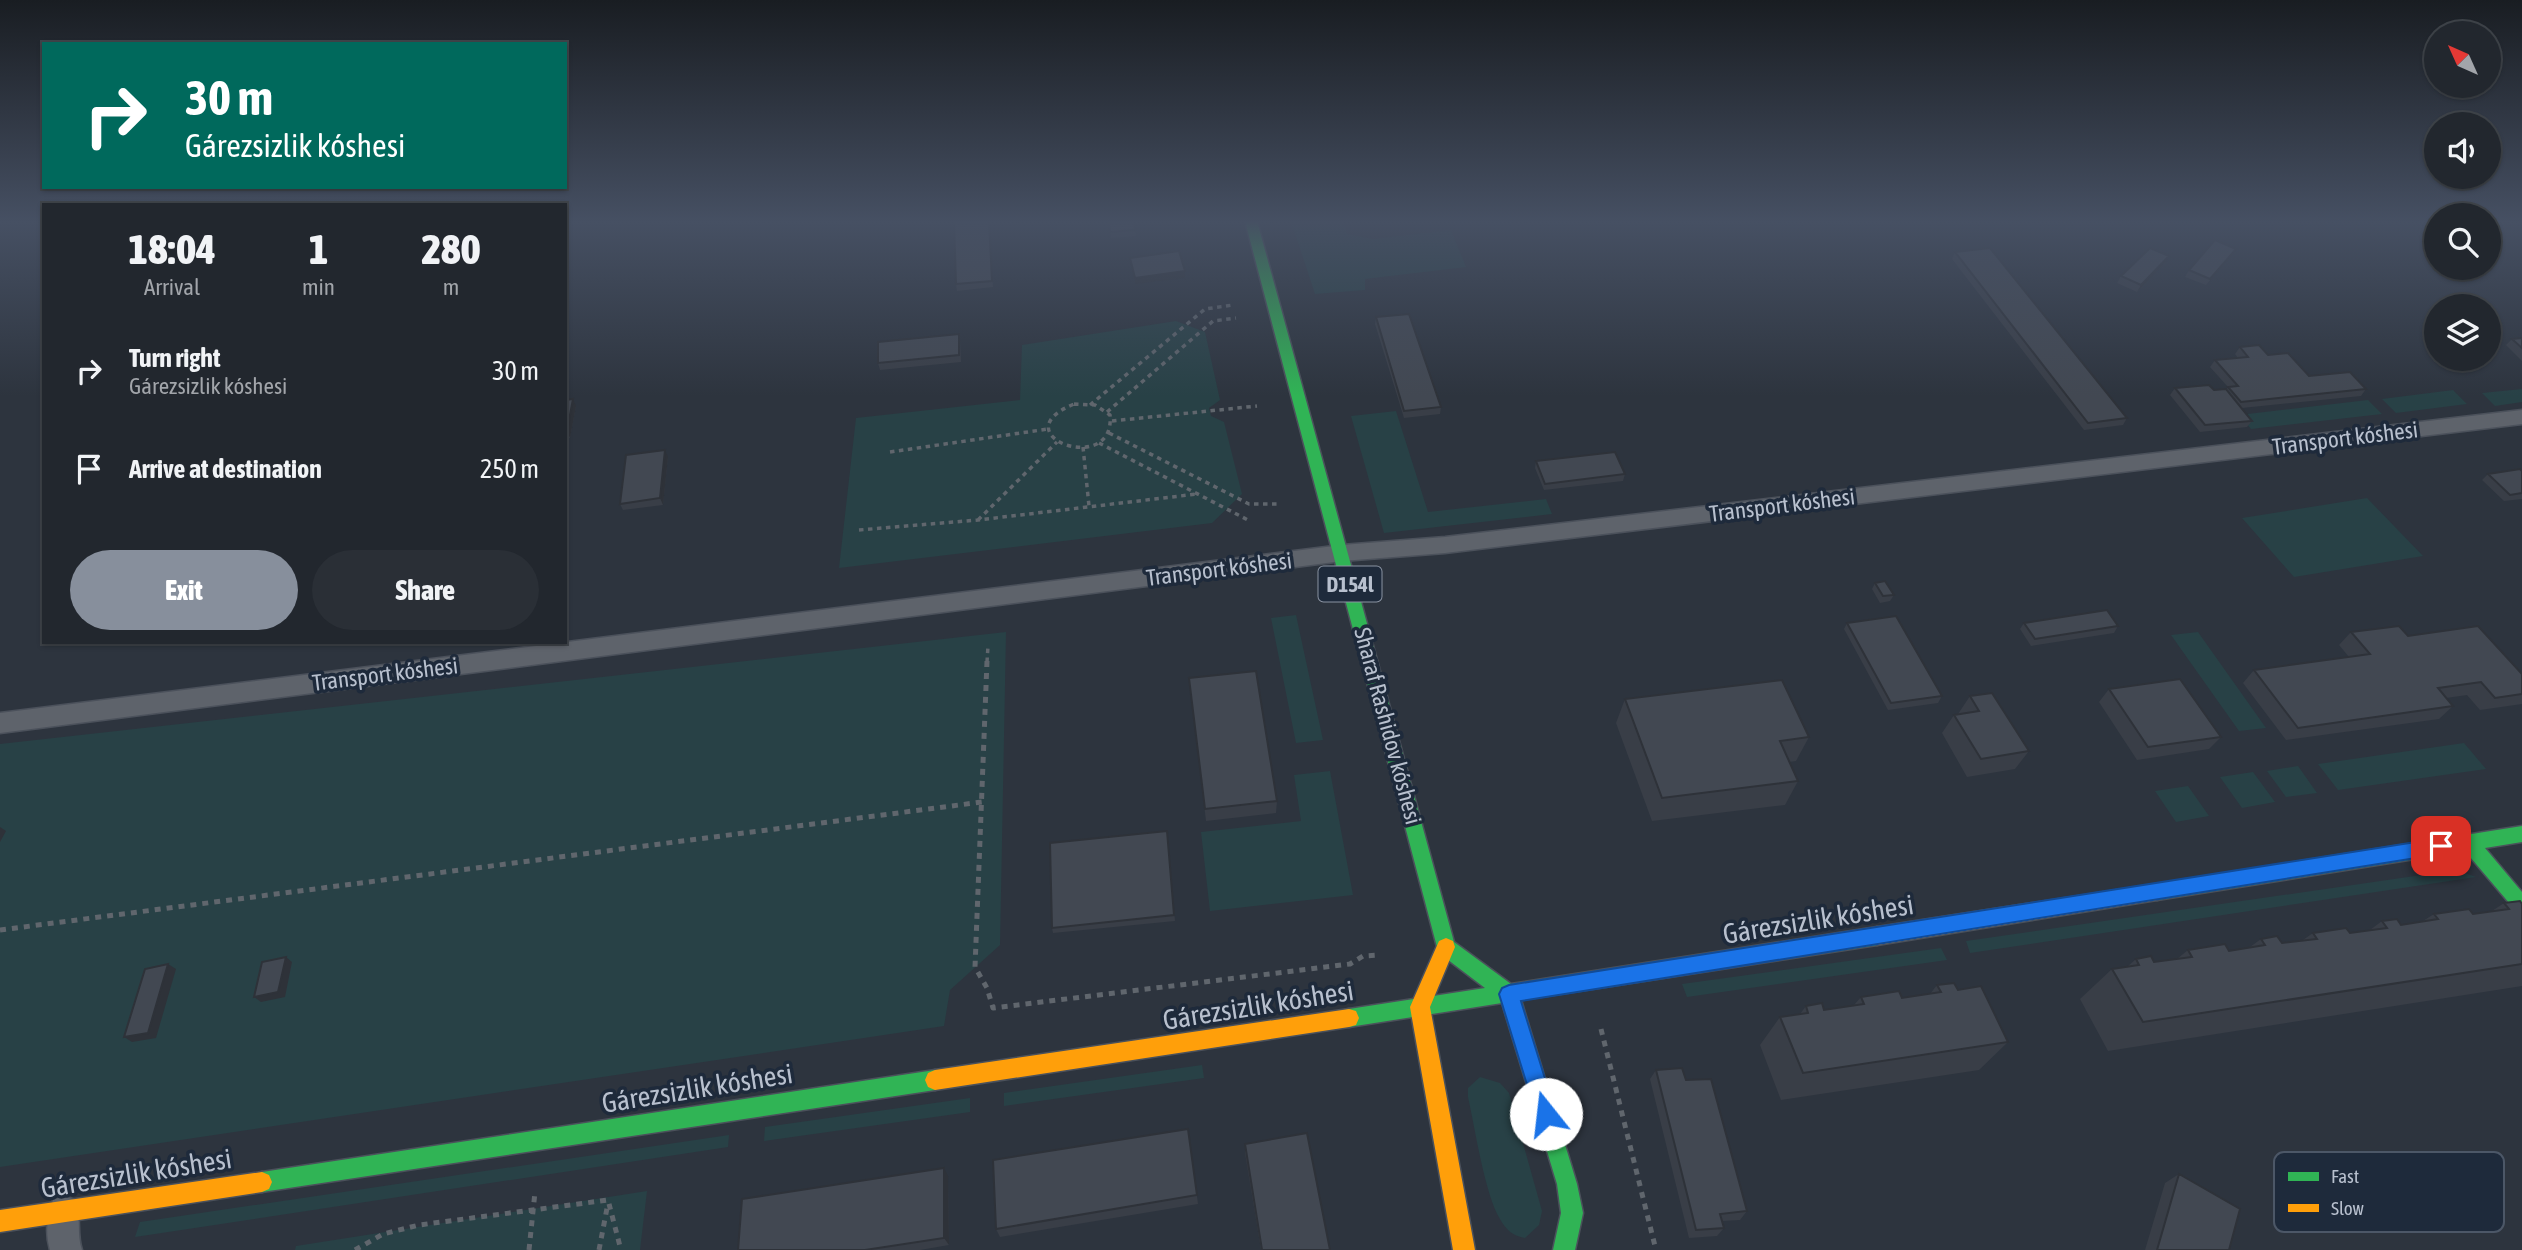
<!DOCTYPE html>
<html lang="en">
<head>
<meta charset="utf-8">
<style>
  body { margin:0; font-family:"Asap Condensed",sans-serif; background:#2a2f36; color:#f1f3f6; height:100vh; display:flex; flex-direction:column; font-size:26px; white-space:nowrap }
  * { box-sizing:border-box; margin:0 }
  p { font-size:23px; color:#a2a5aa }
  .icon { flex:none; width:38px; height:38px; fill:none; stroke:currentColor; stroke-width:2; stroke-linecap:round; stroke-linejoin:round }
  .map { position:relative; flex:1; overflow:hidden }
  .sheet { position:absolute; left:42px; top:203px; width:525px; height:441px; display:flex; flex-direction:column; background:#22272e; border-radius:0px; box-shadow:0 2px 5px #0004,0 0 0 2px #3f444a }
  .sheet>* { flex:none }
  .top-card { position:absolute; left:42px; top:42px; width:525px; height:147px; border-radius:0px; box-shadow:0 2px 5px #0004,0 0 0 2px #3f444a; background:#00695c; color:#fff; overflow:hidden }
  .needle { width:46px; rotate:315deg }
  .buttons { position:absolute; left:2424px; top:21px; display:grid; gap:14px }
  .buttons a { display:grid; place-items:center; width:77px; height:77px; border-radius:50%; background:#22272e; box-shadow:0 2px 5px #0004,0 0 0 2px #3f444a; font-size:35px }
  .pin { position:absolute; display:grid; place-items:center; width:60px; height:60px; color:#fff; margin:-30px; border-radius:14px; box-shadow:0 4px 10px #0006 }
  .me { position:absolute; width:77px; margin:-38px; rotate:344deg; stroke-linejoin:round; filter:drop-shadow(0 0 5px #0008) }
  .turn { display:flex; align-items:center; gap:24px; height:147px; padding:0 28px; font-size:32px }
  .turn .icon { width:91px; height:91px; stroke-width:2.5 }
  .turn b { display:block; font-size:49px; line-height:60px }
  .eta { display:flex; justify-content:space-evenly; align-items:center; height:119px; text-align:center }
  .eta b { font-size:42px; font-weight:800; line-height:49px }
  .primary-button { display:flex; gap:14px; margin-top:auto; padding:14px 28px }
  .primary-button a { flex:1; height:80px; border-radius:42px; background:#878f9c; color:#fff; font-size:28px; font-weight:800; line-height:80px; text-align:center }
  .primary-button a+a { background:#2a2f36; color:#f1f3f6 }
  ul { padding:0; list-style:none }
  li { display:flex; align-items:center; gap:21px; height:98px; padding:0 28px }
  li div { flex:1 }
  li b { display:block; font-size:26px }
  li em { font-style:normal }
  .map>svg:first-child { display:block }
  .green { fill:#284146 }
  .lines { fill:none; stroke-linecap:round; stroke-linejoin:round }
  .street-casing { stroke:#4b515b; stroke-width:3 }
  .fast-casing { stroke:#4b515b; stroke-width:3 }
  .slow-casing { stroke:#4b515b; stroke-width:3 }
  .path-far1 { stroke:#60666d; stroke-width:3.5; stroke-dasharray:4.5 4.5; stroke-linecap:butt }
  .path { stroke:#60666d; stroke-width:5; stroke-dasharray:6 6; stroke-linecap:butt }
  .street { fill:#5e636b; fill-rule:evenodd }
  .fast { fill:#30b455; fill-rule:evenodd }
  .slow { fill:#ff9f0a; fill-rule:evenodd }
  .wall { fill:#393e47 }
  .shaded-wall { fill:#2e3239 }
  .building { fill:#424852; stroke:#2e3239; stroke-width:2 }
  .route { fill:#1a73e8; stroke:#114b97; stroke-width:2 }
  .labels { text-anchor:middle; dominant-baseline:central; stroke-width:7; stroke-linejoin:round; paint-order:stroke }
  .shield { fill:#1e2a3b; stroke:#8a93a2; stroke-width:2 }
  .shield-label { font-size:21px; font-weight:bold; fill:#b8c0ce }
  .street-label { font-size:23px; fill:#b8c0ce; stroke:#1e2a3b }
  .near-street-label { font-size:28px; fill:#b8c0ce; stroke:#1e2a3b }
  .key { fill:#1e2a3b; stroke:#4c5767; stroke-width:2 }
  .key-label { font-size:19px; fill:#b8c0ce }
</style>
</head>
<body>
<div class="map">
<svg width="2522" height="1250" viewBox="0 0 2522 1250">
  <rect width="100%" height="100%" fill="#2d343e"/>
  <path class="green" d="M1291 221H1343L1347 234 1373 239 1451 230 1466 267 1365 279V290L1315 294Z
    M1176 321 1205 332 1220 400 1209 408 1211 416 1224 422 1242 494 1212 523 839 568 856 418 1020 400 1022 345Z
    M2522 389V402L2495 406 2482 393Z
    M2453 390 2467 404 2396 413 2382 399Z
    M2368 400 2382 414 2251 429 2239 415Z
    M1396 411 1428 512 1546 499 1552 514 1384 533 1351 416Z
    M2367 498 2423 556 2294 577 2242 518Z
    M1296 615 1323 740 1296 743 1271 618Z
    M1006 632 1000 945 950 990 944 1026 0 1167V744Z
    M2198 632 2266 728 2239 731 2171 635Z
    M2464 743 2486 769 2338 790 2318 764Z
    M2298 766 2317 793 2286 797 2267 771Z
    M1330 771 1353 895 1210 911 1201 832 1301 821 1294 775Z
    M2253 772 2275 802 2242 808 2220 777Z
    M2188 786 2209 816 2176 822 2155 791Z
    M2456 870 2476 877 1970 953 1966 941Z
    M1941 948 1947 960 1687 997 1682 984Z
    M1202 1065 1204 1078 1004 1106V1093Z
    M1480 1077 1500 1083 1509 1093 1542 1211 1539 1225 1525 1238C1513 1236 1506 1230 1500 1219 1485 1195 1475 1128 1468 1097V1088Z
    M970 1098V1112L764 1141 765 1127Z
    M729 1135 728 1147 135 1237 140 1222Z
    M647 1191 640 1250H295L296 1246Z"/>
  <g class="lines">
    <defs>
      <path id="street" d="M2522 410V424L1445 553 1342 561 0 733V713L1342 545 1445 537Z
        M64 1196 75 1200C82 1217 76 1233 82 1250H50C45 1233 47 1216 53 1200Z"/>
      <path id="fast" d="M1245 221H1257L1454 942 1511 984 1877 927 1884 930 1886 936 1884 942 1877 945 1521 1000 1577 1184 1583 1213 1575 1250H1553L1561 1213 1557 1184 1502 1003 1349 1027 1342 1025 1339 1018 1342 1011 1349 1009 1485 988 1439 953 1437 947Z
        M2522 826V842L2485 848 2522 892V913L2516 911 2465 851 2157 900 2151 898 2148 892 2151 886 2157 884Z
        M935 1070 942 1073 945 1080 942 1087 935 1090 262 1192 255 1189 252 1182 255 1175 262 1172Z"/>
      <path id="slow" d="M2157 884 2163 886 2166 892 2163 898 2157 900 1877 945 1870 942 1868 936 1870 930 1877 927Z
        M1446 938 1453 941 1455 947 1430 1007 1475 1250H1453L1410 1007 1439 941Z
        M1349 1009 1356 1011 1359 1018 1356 1025 1349 1027 935 1090 928 1087 925 1080 928 1073 935 1070Z
        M262 1172 269 1175 272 1182 269 1189 262 1192 0 1232V1210Z"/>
    </defs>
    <use href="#street" class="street-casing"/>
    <use href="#fast" class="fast-casing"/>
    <use href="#slow" class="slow-casing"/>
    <path class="path-far1" d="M1074 404 1095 405 1110 415C1116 478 998 435 1074 404Z
      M1090 405 1205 309 1233 305
      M1107 412 1213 321 1236 318
      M1112 421 1257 406
      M1109 433 1249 504H1281
      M1099 443 1248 520
      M1083 447 1089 506
      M890 452 1048 429
      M978 520 1057 442
      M859 530 978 520 1197 494
      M987 662 988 646"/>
    <path class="path" d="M987 661 975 967 987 988 993 1008 1350 964 1363 956 1379 955
      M0 930 982 802
      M1601 1029 1656 1250
      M355 1250 383 1234 419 1225 608 1200 621 1250
      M529 1250 535 1192
      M599 1250 608 1203"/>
    <use href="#street" class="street"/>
    <use href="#fast" class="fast"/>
    <use href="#slow" class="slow"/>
  </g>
  <path class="wall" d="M989 221 993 287 957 291 956 284Z
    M1109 221H1134L1136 236 1111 238Z
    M1955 252 2127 418 2123 425 2084 430 1952 259Z
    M2231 255 2206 285 2185 277 2189 270Z
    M2169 256 2165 263 2137 292 2117 283 2121 276Z
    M1376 317 1441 407 1440 414 1404 418 1375 324Z
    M959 334 960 340 961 362 880 370 878 363Z
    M2522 338V361L2506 345 2512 339Z
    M2240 347 2268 355 2309 376 2366 389 2361 396 2242 408 2252 421 2247 427 2200 432 2170 395 2175 388 2226 390 2228 387 2210 367 2215 360 2238 358 2235 354Z
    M565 400 576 406 570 438H565Z
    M668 457 663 505 623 510 620 504Z
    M1536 461 1625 474 1623 481 1544 490 1535 468Z
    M2522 471V499L2504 501 2482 480 2488 474Z
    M1875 583 1894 595 1890 601 1880 603 1872 589Z
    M1847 623 1942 696 1938 703 1888 710 1844 629Z
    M2024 623 2118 626 2114 633 2031 646 2020 629Z
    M2351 632 2408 636 2522 674V704L2480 710 2467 695 2446 698 2453 706 2439 719 2286 740 2243 683 2254 670 2349 657 2339 645Z
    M1189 678 1277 801 1276 813 1206 821Z
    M2109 689 2221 737 2209 749 2137 760 2099 702Z
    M1970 696 2029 751 2015 769 1967 777 1942 733 1954 715 1958 714Z
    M1625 699 1809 737 1796 761 1789 762 1798 781 1785 805 1652 821 1616 723Z
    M1167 831 1175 921 1053 933 1052 928Z
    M2504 903 2522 904V986L2108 1051 2080 999 2112 969 2127 967 2136 959 2154 962 2177 959 2188 950 2229 951 2250 947 2261 939 2282 943 2303 940 2313 933H2350L2370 930 2382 921 2401 925 2423 921 2434 914H2473L2492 911Z
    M1937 985 1958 990 2008 1042 1979 1070 1781 1100 1760 1045 1780 1017 1800 1014 1806 1006 1824 1010 1854 1005 1861 997 1902 998 1930 994Z
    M1656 1070 1686 1080 1747 1211 1740 1220 1722 1221 1724 1228 1717 1236 1689 1238 1650 1079Z
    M1188 1129 1198 1204 1000 1237 996 1229Z
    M1245 1144 1330 1250H1261L1245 1153Z
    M2179 1174 2229 1250H2145L2165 1183Z
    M948 1176 949 1245 920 1250H738Z"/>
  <path class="shaded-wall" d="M2169 256 2165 263 2137 292 2141 285Z
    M1185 271V278L1135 284V278Z
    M573 399 576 406 570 438 567 431Z
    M665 450 668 457 663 505 660 498Z
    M0 827 6 831 0 842Z
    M286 957 292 962 285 997 261 1002 254 997Z
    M168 964 176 969 156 1038 132 1042 124 1037Z
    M944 1168 948 1176 949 1245 944 1238Z"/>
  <path class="building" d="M954 221H989L992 281 956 284Z
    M1109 221H1134L1135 230 1110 232Z
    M2215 240 2236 249 2210 279 2189 270Z
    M1990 248 2127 418 2088 423 1955 252Z
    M2150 248 2169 256 2141 285 2121 276Z
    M1179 251 1185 271 1135 278 1130 258Z
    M1409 314 1441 407 1404 411 1376 317Z
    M959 334V355L878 363V342Z
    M2522 338V348L2512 339Z
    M2259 345 2268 355 2288 353 2309 376 2350 372 2366 389 2241 402 2228 387 2238 386 2215 360 2248 357 2240 347Z
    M2209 385 2214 390 2226 389 2252 421 2205 425 2175 388Z
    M573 399 567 431H565V400Z
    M665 450 660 498 620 504 626 455Z
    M1615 452 1625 474 1545 484 1536 461Z
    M2520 469 2522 471V493L2510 495 2488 474Z
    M1885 581 1894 595 1883 596 1875 583Z
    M2107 610 2118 626 2035 639 2024 623Z
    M1896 616 1942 696 1891 703 1847 623Z
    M2399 626 2408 636 2478 626 2522 674V694L2495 698 2481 682 2438 688 2453 706 2298 728 2254 670 2370 654 2351 632Z
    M1256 671 1277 801 1205 809 1189 678Z
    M2180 679 2221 737 2148 747 2109 689Z
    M1782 680 1809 737 1780 741 1798 781 1662 798 1625 699Z
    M1992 693 2029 751 1981 759 1954 715 1979 711 1970 696Z
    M1167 831 1174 915 1052 928 1050 843Z
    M2520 901 2522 904V964L2143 1022 2112 969 2139 965 2136 959 2151 956 2154 962 2192 957 2188 950 2225 944 2229 951 2265 945 2261 939 2277 936 2282 943 2317 939 2313 933 2346 928 2350 933 2387 928 2382 921 2397 919 2401 925 2438 919 2434 914 2469 909 2473 914 2509 909 2504 903Z
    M286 957 278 992 254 997 262 962Z
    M168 964 148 1033 124 1037 145 969Z
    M1954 983 1958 990 1981 986 2008 1042 1803 1073 1780 1017 1808 1013 1806 1006 1822 1003 1824 1010 1864 1004 1861 997 1899 991 1902 998 1941 992 1937 985Z
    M1682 1068 1686 1080 1711 1079 1747 1211 1720 1214 1724 1228 1696 1230 1656 1070Z
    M1188 1129 1197 1195 996 1229 993 1160Z
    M1307 1133 1330 1250H1262L1245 1144Z
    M944 1168V1238L865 1250H738L742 1199Z
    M2179 1174 2240 1209 2229 1250H2157Z"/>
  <linearGradient id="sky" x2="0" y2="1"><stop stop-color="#191d22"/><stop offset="0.56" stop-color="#465063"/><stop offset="1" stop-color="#465063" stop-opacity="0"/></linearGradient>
  <rect width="2522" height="396" fill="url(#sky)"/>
  <path class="route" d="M2441 838 2448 841 2450 846 2448 852 2441 854 1521 1001 1556 1114 1553 1121 1546 1124 1539 1121 1536 1114 1499 994 1502 988 1509 985Z"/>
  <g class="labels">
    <rect class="shield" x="1318.5" y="566.5" width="63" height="35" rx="5"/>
    <g class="shield-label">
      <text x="1350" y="584">D154l</text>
    </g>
    <g class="street-label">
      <text transform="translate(2345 438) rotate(-7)">Transport kóshesi</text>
      <text transform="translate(1782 505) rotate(-7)">Transport kóshesi</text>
      <text transform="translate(1219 569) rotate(-7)">Transport kóshesi</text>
      <text transform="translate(385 674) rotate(-7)">Transport kóshesi</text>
      <text transform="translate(1388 726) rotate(75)">Sharaf Rashidov kóshesi</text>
    </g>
    <g class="near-street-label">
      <text transform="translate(1818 919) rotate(-9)">Gárezsizlik kóshesi</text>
      <text transform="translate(1258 1005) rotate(-9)">Gárezsizlik kóshesi</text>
      <text transform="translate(697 1088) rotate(-9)">Gárezsizlik kóshesi</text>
      <text transform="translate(136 1173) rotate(-9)">Gárezsizlik kóshesi</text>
    </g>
  </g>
  <rect x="2274" y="1152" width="230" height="80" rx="10" class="key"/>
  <rect x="2288" y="1172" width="31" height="9" fill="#30b455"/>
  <rect x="2288" y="1204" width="31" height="8" fill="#ff9f0a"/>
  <g class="key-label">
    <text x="2331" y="1183">Fast</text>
    <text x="2331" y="1215">Slow</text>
  </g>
</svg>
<div class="buttons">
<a><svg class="needle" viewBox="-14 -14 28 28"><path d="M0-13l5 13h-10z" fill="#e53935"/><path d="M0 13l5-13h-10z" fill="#a2a5aa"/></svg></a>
<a><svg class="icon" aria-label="sound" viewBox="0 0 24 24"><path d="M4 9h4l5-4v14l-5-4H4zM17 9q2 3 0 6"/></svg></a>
<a><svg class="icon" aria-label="search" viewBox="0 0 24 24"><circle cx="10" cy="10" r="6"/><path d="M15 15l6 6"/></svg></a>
<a><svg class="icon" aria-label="layers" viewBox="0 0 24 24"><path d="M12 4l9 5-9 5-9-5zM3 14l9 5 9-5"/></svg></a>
</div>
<div class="pin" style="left:2441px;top:846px;background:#d93025"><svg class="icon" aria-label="arrive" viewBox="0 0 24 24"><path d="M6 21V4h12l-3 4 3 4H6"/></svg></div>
<svg class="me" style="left:1546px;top:1114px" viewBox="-20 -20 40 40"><circle r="19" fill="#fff"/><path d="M0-13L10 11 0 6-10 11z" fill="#1a73e8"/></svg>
<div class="top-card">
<div class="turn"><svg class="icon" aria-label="right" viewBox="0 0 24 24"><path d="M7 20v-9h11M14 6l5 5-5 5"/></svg><div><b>30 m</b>Gárezsizlik kóshesi</div></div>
</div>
<section class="sheet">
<div class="eta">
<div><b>18:04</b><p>Arrival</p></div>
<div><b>1</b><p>min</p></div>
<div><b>280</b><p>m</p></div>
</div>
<ul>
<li><svg class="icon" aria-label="right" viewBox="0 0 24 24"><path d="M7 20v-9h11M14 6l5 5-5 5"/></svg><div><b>Turn right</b><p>Gárezsizlik kóshesi</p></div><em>30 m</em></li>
<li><svg class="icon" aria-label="arrive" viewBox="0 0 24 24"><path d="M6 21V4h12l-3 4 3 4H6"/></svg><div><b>Arrive at destination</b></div><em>250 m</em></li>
</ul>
<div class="primary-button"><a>Exit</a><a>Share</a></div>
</section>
</div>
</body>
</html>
